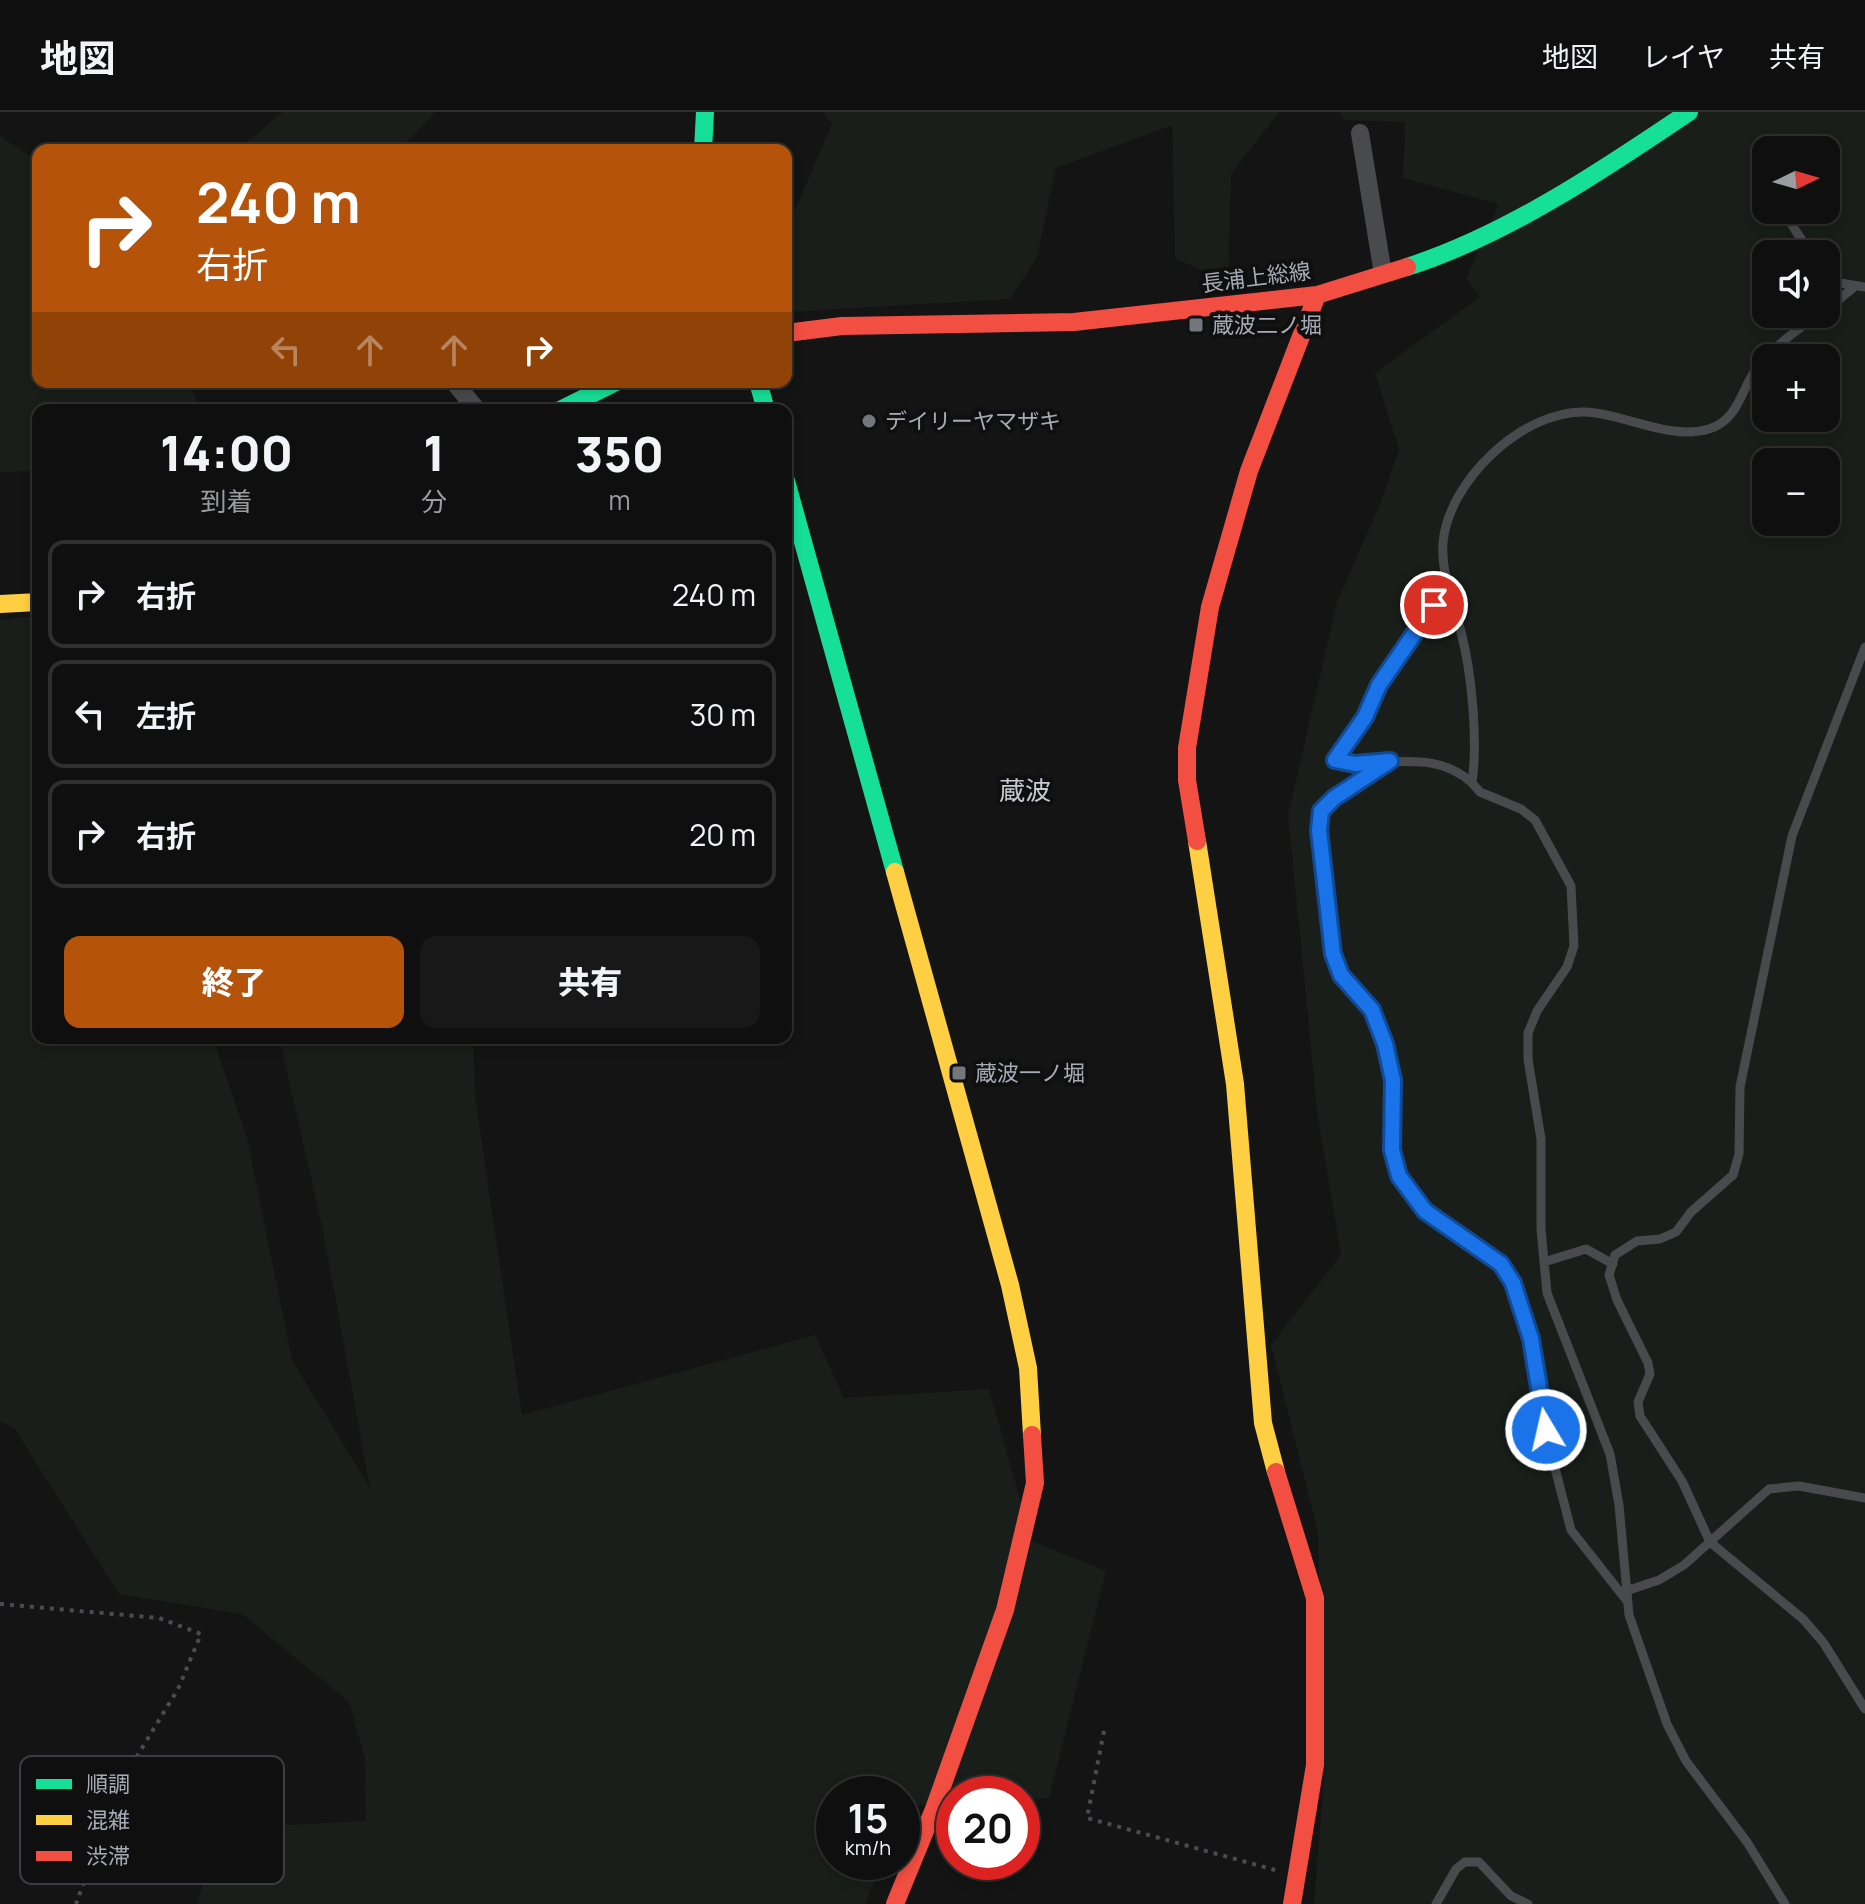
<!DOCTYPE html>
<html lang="ja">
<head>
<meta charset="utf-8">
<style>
  body { margin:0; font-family:Manrope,"Noto Sans JP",sans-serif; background:#181819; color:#f1f3f6; height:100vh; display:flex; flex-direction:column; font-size:30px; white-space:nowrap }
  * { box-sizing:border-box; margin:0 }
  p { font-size:26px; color:#9b9c9f }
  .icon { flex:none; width:44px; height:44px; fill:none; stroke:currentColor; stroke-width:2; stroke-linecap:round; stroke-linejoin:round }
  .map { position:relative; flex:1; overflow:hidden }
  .panel { position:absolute; left:32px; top:292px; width:760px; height:640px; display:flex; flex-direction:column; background:#0f0f10; border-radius:16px; box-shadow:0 4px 12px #0003,0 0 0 2px #2f2f30 }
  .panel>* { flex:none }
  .top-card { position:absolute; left:32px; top:32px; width:760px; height:244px; border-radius:16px; box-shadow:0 4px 12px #0003,0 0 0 2px #2f2f30; background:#b45309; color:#fff; overflow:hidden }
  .needle { width:52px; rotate:85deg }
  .fabs { position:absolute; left:1752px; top:24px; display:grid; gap:16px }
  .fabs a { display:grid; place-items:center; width:88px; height:88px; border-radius:16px; background:#0f0f10; box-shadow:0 4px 12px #0003,0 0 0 2px #2f2f30; font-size:40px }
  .speed { position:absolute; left:816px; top:1664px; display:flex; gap:16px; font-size:40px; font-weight:700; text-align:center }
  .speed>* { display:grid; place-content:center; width:104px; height:104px; border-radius:50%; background:#0f0f10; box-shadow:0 4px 12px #0003,0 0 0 2px #2f2f30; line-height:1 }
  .speed small { font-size:20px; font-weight:400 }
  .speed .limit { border:12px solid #d22; background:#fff; color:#111 }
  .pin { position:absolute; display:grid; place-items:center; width:68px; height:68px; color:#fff; margin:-34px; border:4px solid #fff; border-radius:50%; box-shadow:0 2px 8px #0007 }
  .me { position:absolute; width:88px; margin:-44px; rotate:351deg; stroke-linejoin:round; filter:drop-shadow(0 0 6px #0008) }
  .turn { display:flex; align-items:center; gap:28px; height:168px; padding:0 32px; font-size:36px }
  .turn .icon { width:104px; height:104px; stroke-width:2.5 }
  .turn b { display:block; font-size:56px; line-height:68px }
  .lanes { display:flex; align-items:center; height:76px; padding:0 32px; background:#0003; justify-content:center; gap:40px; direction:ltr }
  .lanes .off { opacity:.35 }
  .eta { display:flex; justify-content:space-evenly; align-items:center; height:136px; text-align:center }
  .eta b { font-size:48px; font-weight:800; line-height:56px }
  .primary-button { display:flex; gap:16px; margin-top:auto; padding:16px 32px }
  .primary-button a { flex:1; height:92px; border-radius:16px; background:#b45309; color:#fff; font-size:32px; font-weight:800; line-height:92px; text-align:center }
  .primary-button a+a { background:#181819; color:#f1f3f6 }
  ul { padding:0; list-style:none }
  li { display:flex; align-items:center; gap:24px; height:108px; margin:0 16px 12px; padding:0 16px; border:4px solid #2f2f30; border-radius:16px }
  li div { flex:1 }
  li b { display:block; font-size:30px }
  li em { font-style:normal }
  header { display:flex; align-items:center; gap:48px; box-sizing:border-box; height:112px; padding:0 40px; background:#0f0f10; border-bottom:2px solid #2f2f30 }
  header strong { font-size:38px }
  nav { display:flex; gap:44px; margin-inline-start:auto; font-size:28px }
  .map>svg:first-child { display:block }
  .green { fill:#191e1a; fill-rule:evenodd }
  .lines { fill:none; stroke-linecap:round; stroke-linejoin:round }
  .path { stroke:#4a4c4f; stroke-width:4; stroke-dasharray:4 6; stroke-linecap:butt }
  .lane { stroke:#494a4d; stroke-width:9 }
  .street { stroke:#494a4d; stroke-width:18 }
  .fast { stroke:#16e098; stroke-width:18 }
  .slow { stroke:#ffcf43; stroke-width:18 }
  .jam { stroke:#f24e42; stroke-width:18 }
  .route-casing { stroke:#114b97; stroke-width:20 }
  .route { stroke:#1a73e8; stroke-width:14 }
  .poi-dot { fill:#73767d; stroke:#0f0f10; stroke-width:3 }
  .labels { text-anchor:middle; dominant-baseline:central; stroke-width:8; stroke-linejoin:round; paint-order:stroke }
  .street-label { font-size:22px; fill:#a6abb5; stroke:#0f0f10 }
  .poi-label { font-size:22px; fill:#a6abb5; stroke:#0f0f10; text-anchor:start }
  .quarter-label { font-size:26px; fill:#c7cad1; stroke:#0f0f10 }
  .key { fill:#0f0f10; stroke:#3c3e42; stroke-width:2 }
  .key-label { font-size:22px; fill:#a6abb5 }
</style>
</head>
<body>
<header>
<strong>地図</strong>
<nav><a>地図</a><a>レイヤ</a><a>共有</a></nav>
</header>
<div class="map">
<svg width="1865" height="1792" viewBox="0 0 1865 1792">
  <rect width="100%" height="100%" fill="#141415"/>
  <path class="green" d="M283 0H435L400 38H237Z
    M823 0H1279L1231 62 1228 169 1175 147 1172 13 1056 56 1037 145 1010 187 786 200V119L832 12Z
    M1339 0H1865V1792H1314L1324 1667 1318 1421 1271 1233 1341 1143 1318 1006 1288 703 1337 490 1381 390 1399 337 1375 261 1480 185 1466 167 1499 92 1403 66 1405 10 1345 8ZM1766 38H1826V98H1766ZM1766 142H1826V202H1766ZM1766 246H1826V306H1766ZM1766 350H1826V410H1766Z
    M0 24 38 49V270H186L204 298H38V359L0 360Z
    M38 504V926H213L247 1026 292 1248 370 1376 323 1118 279 926H473L475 985 522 1303 815 1223 844 1286 989 1277 1032 1429 1106 1459 1049 1686 1022 1687V1682H954V1691L908 1694 902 1708V1682H834V1750H883L865 1792H198L211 1734 264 1714 366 1709 365 1646 349 1590 242 1502 119 1482 14 1316 0 1309V508Z"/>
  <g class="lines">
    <path class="path" d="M0 1492 159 1506 201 1522 178 1577 117 1677 76 1792
      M1104 1619 1087 1706 1275 1758"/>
    <path class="lane" d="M1762 66 1766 72
      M1782 98 1811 142
      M1826 159 1840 171 1865 175
      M1826 198 1853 176
      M1447 475C1424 507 1398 538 1379 573 1365 600 1354 624 1335 648 1382 658 1432 634 1472 671
      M1865 535 1792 724 1740 975 1739 1042 1733 1063 1691 1100 1676 1120 1660 1127 1637 1129 1615 1143 1609 1163 1617 1188 1648 1251 1650 1262 1638 1290 1640 1304 1682 1369 1710 1430 1803 1507 1823 1530 1865 1597
      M1390 649 1334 686 1321 699 1319 718 1333 842 1341 863 1372 898 1385 932 1393 968 1392 1038 1399 1064 1425 1099 1501 1152 1513 1171 1531 1227 1550 1337 1571 1418 1627 1489
      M1544 1150 1586 1137 1613 1152
      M1626 1479 1659 1468 1684 1453 1769 1377 1799 1374 1865 1386
      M1436 1792 1456 1757 1465 1750H1479L1511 1784 1528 1792
      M1785 1792 1747 1730 1686 1649 1667 1612 1629 1503 1619 1393 1610 1342 1547 1181 1541 1117V1027L1528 947V921L1537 899 1567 855 1574 834 1571 774 1535 708 1521 697 1480 680 1472 671C1478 629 1472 562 1461 520 1454 491 1441 462 1443 431 1448 370 1521 299 1584 300 1624 301 1669 329 1709 317 1741 307 1741 273 1760 252 1778 231 1798 217 1820 202"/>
    <path class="street" d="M1360 21 1383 162
      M454 270 477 298"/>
    <path class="fast" d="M703 38 705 0
      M1407 155C1507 123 1603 58 1689 0
      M758 270 766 298
      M560 298 616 270
      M786 369 895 760"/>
    <path class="slow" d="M0 492 38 490
      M1197 729 1235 972 1263 1311 1276 1360
      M895 760 1010 1173 1028 1256 1032 1323"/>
    <path class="jam" d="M786 221 842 214 1074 210 1317 183 1407 155
      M1197 729 1187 668V636L1210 495 1249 359 1317 183
      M1276 1360 1315 1486V1653L1292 1792
      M895 1792 934 1697 1005 1498 1035 1371 1032 1323"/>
  </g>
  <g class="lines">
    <defs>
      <path id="route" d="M1434 493 1379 573 1365 605 1335 648 1355 652 1390 649 1334 686 1321 699 1319 718 1333 842 1341 863 1372 898 1385 932 1393 968 1392 1038 1399 1064 1425 1099 1501 1152 1513 1171 1531 1227 1546 1318"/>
    </defs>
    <use href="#route" class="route-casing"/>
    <use href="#route" class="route"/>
  </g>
  <g class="poi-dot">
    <rect x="1188" y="205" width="16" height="16" rx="4"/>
    <circle cx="869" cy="309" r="8"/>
    <rect x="951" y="953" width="16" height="16" rx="4"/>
  </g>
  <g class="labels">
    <g class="street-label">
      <text transform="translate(1256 165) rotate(-7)">長浦上総線</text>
    </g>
    <g class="poi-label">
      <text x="1212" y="213">蔵波二ノ堀</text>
      <text x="885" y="309">デイリーヤマザキ</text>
      <text x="975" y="961">蔵波一ノ堀</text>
    </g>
    <g class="quarter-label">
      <text x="1025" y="678">蔵波</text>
    </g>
  </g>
  <rect x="20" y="1644" width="264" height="128" rx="12" class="key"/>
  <rect x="36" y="1667" width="36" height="10" fill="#16e098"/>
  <rect x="36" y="1703" width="36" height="10" fill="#ffcf43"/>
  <rect x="36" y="1739" width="36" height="10" fill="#f24e42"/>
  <g class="key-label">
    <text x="86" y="1680">順調</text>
    <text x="86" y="1716">混雑</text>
    <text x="86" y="1752">渋滞</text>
  </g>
</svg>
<div class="fabs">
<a><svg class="needle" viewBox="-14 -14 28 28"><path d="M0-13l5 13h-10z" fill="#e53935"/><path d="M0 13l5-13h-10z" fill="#9b9c9f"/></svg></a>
<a><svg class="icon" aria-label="sound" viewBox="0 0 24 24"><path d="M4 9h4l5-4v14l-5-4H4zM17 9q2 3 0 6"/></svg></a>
<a>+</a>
<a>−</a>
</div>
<div class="speed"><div>15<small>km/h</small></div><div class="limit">20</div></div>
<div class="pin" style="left:1434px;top:493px;background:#d93025"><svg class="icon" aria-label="arrive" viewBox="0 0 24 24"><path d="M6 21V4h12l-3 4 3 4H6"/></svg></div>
<svg class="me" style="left:1546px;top:1318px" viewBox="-20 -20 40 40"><circle r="17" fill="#1a73e8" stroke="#fff" stroke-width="3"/><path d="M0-11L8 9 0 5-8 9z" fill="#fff"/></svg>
<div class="top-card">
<div class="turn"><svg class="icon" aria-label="right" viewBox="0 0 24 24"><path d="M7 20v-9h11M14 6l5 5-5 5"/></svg><div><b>240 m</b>右折</div></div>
<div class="lanes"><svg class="icon off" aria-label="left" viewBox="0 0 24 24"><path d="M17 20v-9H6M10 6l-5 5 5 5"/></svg><svg class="icon off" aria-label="ahead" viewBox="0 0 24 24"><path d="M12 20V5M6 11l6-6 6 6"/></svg><svg class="icon off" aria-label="ahead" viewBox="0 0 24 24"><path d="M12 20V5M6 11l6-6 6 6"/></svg><svg class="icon" aria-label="right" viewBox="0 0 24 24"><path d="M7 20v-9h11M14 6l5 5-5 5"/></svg></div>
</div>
<section class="panel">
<div class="eta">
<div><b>14:00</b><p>到着</p></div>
<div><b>1</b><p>分</p></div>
<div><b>350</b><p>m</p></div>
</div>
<ul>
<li><svg class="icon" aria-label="right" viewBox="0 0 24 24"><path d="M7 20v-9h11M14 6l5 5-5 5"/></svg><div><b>右折</b></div><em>240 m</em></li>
<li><svg class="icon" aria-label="left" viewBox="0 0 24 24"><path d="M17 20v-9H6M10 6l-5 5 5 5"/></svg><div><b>左折</b></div><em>30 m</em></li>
<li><svg class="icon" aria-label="right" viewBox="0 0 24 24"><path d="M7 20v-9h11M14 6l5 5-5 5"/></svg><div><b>右折</b></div><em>20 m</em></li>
</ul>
<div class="primary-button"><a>終了</a><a>共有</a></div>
</section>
</div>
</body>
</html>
